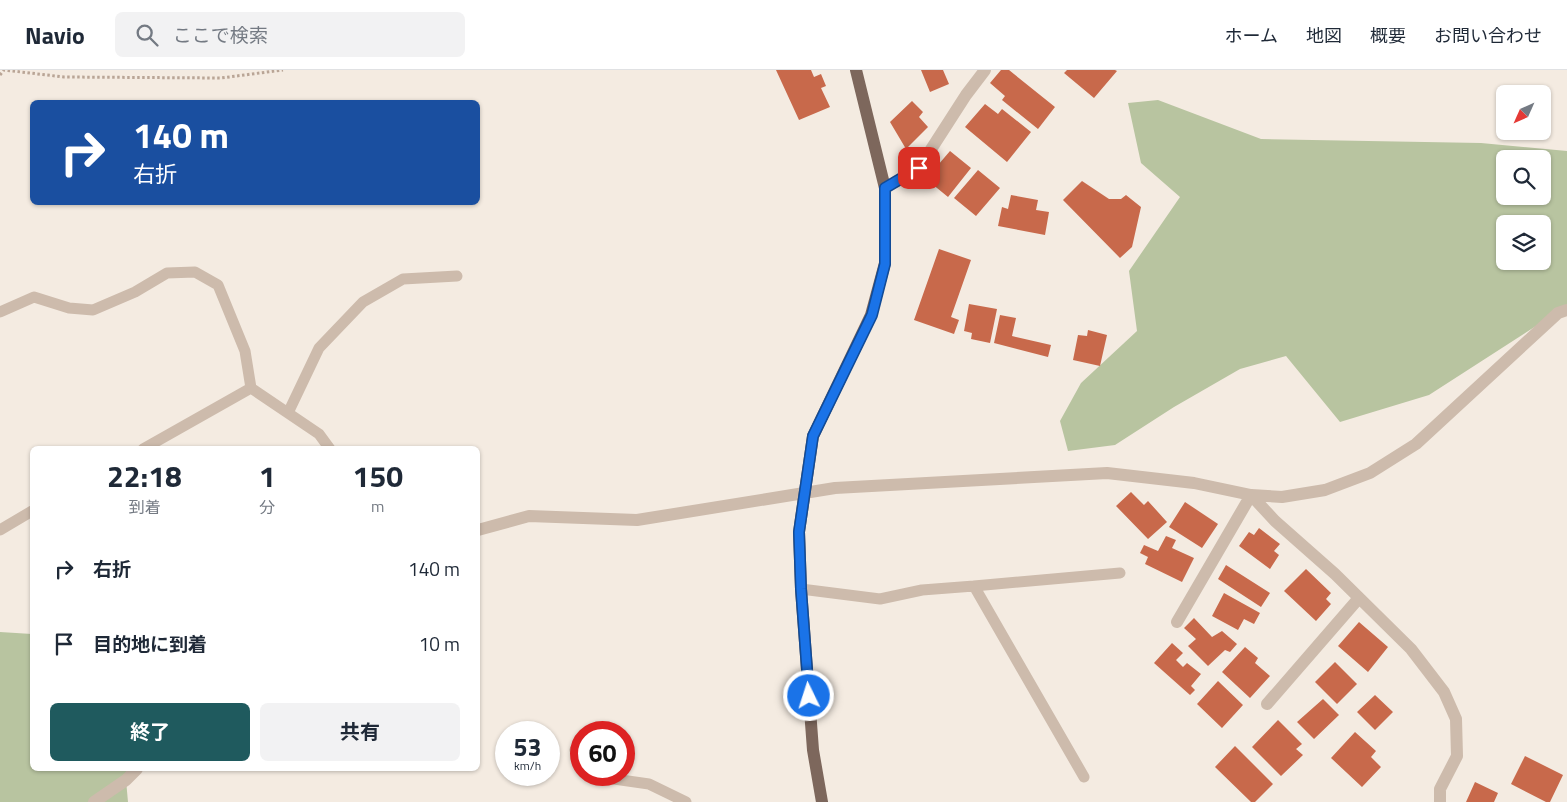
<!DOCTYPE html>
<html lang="ja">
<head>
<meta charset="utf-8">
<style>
  body { margin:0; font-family:"Titillium Web","Noto Sans JP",sans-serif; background:#f2f2f3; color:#1f2937; height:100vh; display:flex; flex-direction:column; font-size:19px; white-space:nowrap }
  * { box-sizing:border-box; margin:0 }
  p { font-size:16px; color:#747a83 }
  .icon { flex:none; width:28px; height:28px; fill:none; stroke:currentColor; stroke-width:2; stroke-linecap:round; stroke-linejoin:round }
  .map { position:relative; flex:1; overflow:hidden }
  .panel { position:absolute; left:30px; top:376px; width:450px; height:325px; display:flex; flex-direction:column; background:#fff; border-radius:8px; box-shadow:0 1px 4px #0004 }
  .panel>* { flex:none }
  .banner { position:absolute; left:30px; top:30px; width:450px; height:105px; border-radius:8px; box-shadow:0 1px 4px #0004; background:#1a4fa0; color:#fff; overflow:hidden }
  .needle { width:32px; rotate:225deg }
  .tools { position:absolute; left:1496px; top:15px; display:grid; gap:10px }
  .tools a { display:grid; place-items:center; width:55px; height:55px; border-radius:8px; background:#fff; box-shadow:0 1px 4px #0004; font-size:25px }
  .speed { position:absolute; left:495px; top:651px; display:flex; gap:10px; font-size:25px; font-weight:700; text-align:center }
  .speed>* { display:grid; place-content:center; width:65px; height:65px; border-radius:50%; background:#fff; box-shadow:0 1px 4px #0004; line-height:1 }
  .speed small { font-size:12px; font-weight:400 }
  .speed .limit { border:8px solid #d22; background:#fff; color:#111 }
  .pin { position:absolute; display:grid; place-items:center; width:42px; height:42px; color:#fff; margin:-21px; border-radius:10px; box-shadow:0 2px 8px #0006 }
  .me { position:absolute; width:55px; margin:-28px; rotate:356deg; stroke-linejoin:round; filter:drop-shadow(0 0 4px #0008) }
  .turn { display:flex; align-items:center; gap:18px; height:105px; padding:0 20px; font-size:22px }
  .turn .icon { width:65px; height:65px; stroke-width:2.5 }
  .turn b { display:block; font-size:35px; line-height:42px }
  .eta { display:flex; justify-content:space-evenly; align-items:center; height:85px; text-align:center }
  .eta b { font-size:30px; font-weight:700; line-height:35px }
  .action { display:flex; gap:10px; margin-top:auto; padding:10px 20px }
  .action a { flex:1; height:58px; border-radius:8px; background:#1f5a5e; color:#fff; font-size:20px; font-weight:700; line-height:58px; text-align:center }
  .action a+a { background:#f2f2f3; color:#1f2937 }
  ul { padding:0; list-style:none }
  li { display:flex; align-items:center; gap:15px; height:75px; padding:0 20px }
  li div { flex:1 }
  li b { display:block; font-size:19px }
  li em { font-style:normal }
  header { display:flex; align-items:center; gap:30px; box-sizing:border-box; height:70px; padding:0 25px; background:#fff; border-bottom:1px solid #e0e1e3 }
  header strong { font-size:24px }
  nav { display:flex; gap:28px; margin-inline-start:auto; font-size:18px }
  .search { width:350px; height:45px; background:#f2f2f3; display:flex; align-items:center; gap:12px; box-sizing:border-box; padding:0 18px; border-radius:8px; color:#747a83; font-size:19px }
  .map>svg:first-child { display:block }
  .green { fill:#b8c4a0; fill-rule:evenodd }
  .building { fill:#c8694b }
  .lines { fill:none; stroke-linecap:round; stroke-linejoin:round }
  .path { stroke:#b9a596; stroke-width:3; stroke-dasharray:2.5 2.5; stroke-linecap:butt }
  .lane { stroke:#cdbbac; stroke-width:11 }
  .street { stroke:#cdbbac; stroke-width:12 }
  .primary { stroke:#7d675c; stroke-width:12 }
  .route-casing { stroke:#114b97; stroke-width:12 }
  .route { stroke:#1a73e8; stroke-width:9 }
</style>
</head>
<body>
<header>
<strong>Navio</strong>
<div class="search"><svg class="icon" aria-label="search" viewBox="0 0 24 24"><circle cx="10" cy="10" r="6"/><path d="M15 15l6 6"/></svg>ここで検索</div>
<nav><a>ホーム</a><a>地図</a><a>概要</a><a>お問い合わせ</a></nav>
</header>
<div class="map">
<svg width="1567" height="732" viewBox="0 0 1567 732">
  <rect width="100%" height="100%" fill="#f4ebe1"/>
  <path class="green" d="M1158 30 1261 69 1481 73 1567 81V236L1429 325 1340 352 1286 286 1240 299 1174 337 1115 375 1068 381 1060 351 1081 313 1137 261 1129 201 1180 127 1141 93 1128 33ZM1505 89H1542V126H1505ZM1505 154H1542V191H1505Z
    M0 562 32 564V699H136L126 710 128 732H0Z"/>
  <path class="building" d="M776 0H811L814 7 821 4 826 16 821 18 830 37 799 50Z
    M921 0H943L949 14 930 22Z
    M1001 0H1009L1055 37 1038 59 1002 30 1005 26 990 13Z
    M1067 0H1115L1117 1 1094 28 1064 3Z
    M912 31 923 42 919 47 928 57 906 79 890 52Z
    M985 34 998 44 1002 39 1031 62 1007 92 965 57Z
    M950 81 971 98 948 127 926 109Z
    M978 100 1000 118 976 146 954 128Z
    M1082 111 1109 129H1121L1126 125 1141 137 1132 177 1120 188 1063 130Z
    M1011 125 1038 130 1036 140 1049 142 1045 165 998 156 1002 137 1008 139Z
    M939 179 971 190 951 247 959 250 954 264 914 250Z
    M969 234 997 239 990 273 971 269 972 263 964 261Z
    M1000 245 1016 248 1012 266 1051 275 1048 287 994 273Z
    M1088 260 1107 265 1100 296 1073 290 1078 265 1087 266Z
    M1131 422 1144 435 1148 431 1167 452 1148 469 1116 436Z
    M1185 432 1218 454 1202 478 1169 457Z
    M1259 458 1280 474 1274 481 1279 485 1270 499 1239 476 1249 462 1254 465Z
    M1166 466 1176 470 1172 478 1194 488 1182 512 1145 494 1148 487 1140 483 1144 475 1158 481Z
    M1226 495 1270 523 1261 537 1218 509Z
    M1306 499 1331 523 1326 529 1331 534 1316 551 1284 521Z
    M1224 523 1260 543 1254 554 1244 549 1238 560 1212 546Z
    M1194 548 1212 567 1222 561 1237 574 1230 582 1225 580 1208 596 1188 576 1196 569 1184 558Z
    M1359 552 1388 577 1368 602 1338 576Z
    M1172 573 1183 583 1176 590 1183 597 1187 593 1201 604 1191 616 1195 620 1190 625 1154 593Z
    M1245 577 1258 588 1255 593 1270 606 1250 628 1222 602Z
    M1335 592 1357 614 1337 634 1315 612Z
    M1218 611 1243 635 1222 658 1197 634Z
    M1375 625 1393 642 1375 660 1357 642Z
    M1323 629 1339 645 1314 669 1297 652Z
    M1278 650 1302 674 1296 679 1303 685 1281 706 1252 677Z
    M1355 662 1376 681 1371 687 1381 697 1362 717 1331 688Z
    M1235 676 1273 714 1255 732H1251L1215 697Z
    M1525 686 1563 705 1550 732H1546L1511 714Z
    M1475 712 1498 723 1494 732H1466Z"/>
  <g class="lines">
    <path class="path" d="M0 5 4 0 64 7 221 8 283 0"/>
    <path class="lane" d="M0 242 34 227 69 238 93 240 135 222 167 203 195 202 218 215 245 281 251 318 319 364 330 379
      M288 343 319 278 363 232 403 209 457 206
      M143 379 251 318
      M0 460 32 441
      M974 516 1120 503
      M801 519 880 529 922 520 974 516 1084 707
      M575 680 581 687
      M598 705 600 707 649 714 686 732"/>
    <path class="street" d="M885 118 919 98 966 25 985 0
      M478 460 529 446 637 450 835 418 1107 403 1194 413 1251 425 1282 427 1325 420 1370 403 1416 374 1558 243 1567 240
      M1177 552 1251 425 1275 451 1335 504 1411 579 1444 622 1456 649 1457 686 1440 719V732
      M1267 634 1359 528
      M94 732 126 710 137 699"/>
    <path class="primary" d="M822 732 813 680 801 519 799 462 813 366 871 245 885 193V118L856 0"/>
  </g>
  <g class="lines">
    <defs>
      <path id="route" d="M809 626 801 519 799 462 813 366 872 245 885 194V118L919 98"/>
    </defs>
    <use href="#route" class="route-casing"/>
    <use href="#route" class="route"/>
  </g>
</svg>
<div class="tools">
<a><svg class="needle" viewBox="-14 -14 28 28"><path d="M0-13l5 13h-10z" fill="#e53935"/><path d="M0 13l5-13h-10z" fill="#747a83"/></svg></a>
<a><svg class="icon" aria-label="search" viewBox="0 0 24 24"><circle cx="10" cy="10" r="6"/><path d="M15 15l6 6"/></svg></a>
<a><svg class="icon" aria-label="layers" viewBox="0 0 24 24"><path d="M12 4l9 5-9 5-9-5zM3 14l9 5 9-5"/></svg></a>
</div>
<div class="speed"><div>53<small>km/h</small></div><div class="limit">60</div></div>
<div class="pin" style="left:919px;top:98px;background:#d93025"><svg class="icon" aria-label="arrive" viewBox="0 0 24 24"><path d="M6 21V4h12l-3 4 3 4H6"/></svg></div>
<svg class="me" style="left:809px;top:626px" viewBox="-20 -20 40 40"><circle r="17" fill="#1a73e8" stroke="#fff" stroke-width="3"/><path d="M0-11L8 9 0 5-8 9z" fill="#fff"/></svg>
<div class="banner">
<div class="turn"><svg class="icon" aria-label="right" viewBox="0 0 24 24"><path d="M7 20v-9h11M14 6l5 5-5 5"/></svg><div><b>140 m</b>右折</div></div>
</div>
<section class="panel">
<div class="eta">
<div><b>22:18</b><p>到着</p></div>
<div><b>1</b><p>分</p></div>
<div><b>150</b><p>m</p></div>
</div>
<ul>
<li><svg class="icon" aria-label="right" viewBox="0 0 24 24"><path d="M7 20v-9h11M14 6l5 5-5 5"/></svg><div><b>右折</b></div><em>140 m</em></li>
<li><svg class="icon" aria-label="arrive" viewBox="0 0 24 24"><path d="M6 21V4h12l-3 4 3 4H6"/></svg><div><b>目的地に到着</b></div><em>10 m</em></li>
</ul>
<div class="action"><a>終了</a><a>共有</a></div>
</section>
</div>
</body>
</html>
